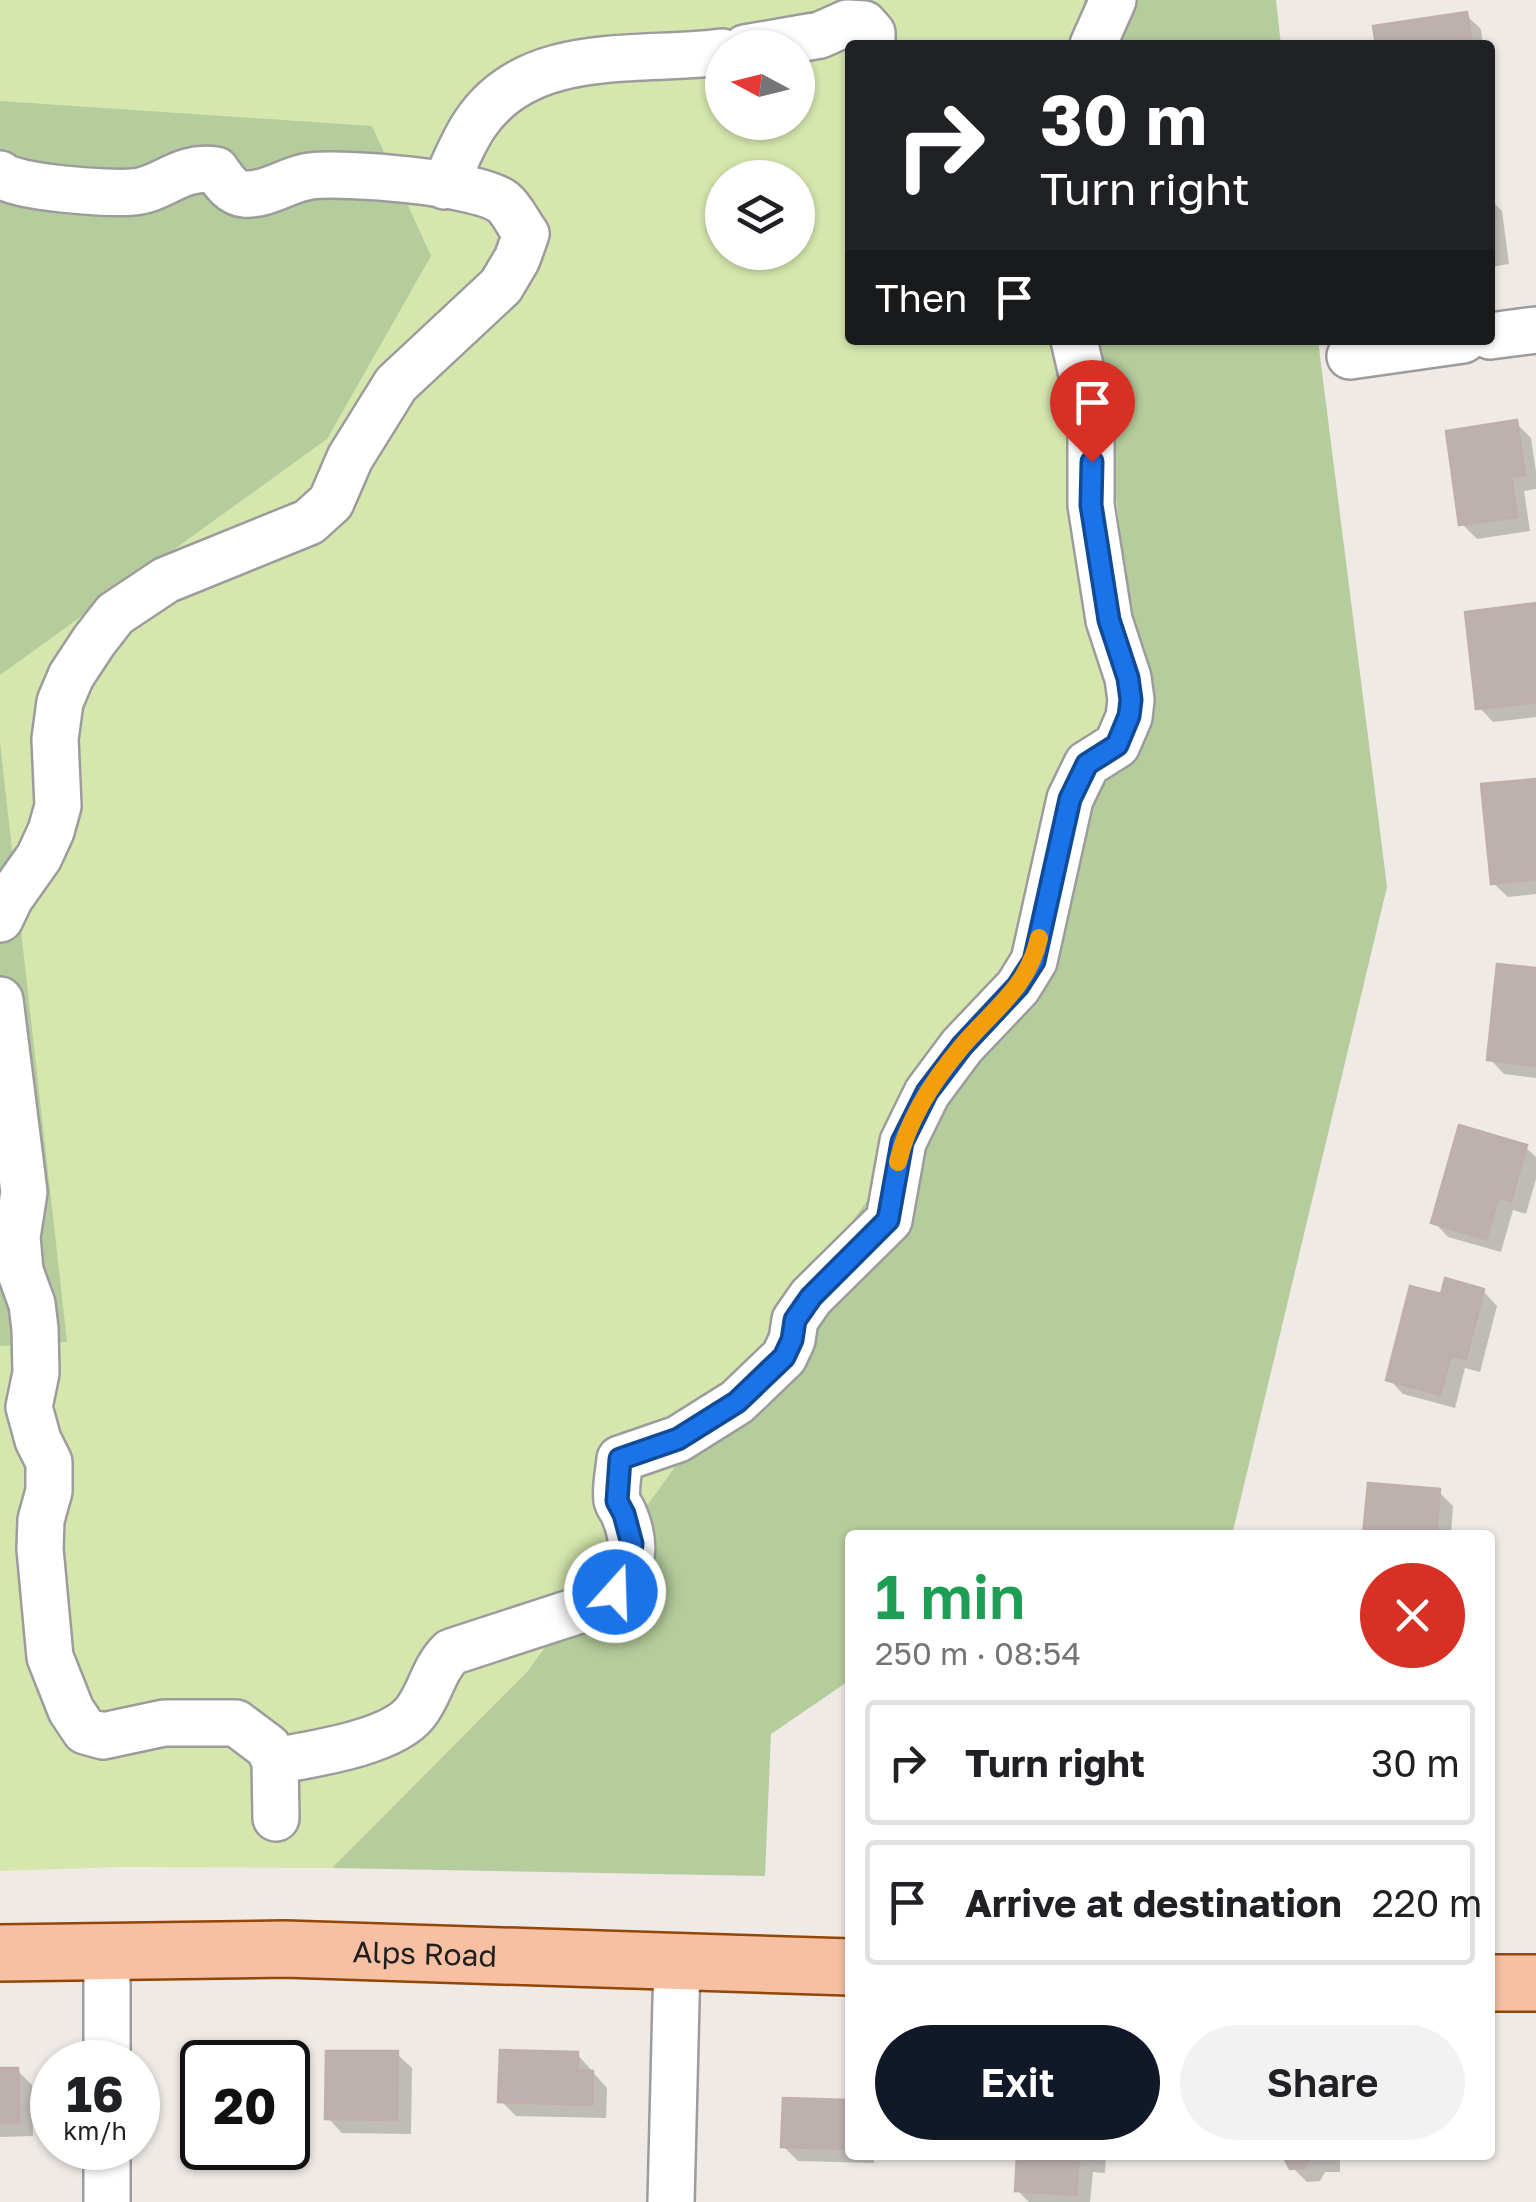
<!DOCTYPE html>
<html lang="en">
<head>
<meta charset="utf-8">
<style>
  body { margin:0; font-family:"Golos Text",sans-serif; background:#f2f2f2; color:#202124; height:100vh; display:flex; flex-direction:column; font-size:38px; white-space:nowrap }
  * { box-sizing:border-box; margin:0 }
  p { font-size:32px; color:#757577 }
  .icon { flex:none; width:55px; height:55px; fill:none; stroke:currentColor; stroke-width:2; stroke-linecap:round; stroke-linejoin:round }
  .map { position:relative; flex:1; overflow:hidden }
  .sheet { position:absolute; left:845px; top:1530px; width:650px; height:630px; display:flex; flex-direction:column; background:#fff; border-radius:10px; box-shadow:0 2px 8px #0004 }
  .sheet>* { flex:none }
  .hud { position:absolute; left:845px; top:40px; width:650px; height:305px; border-radius:10px; box-shadow:0 2px 8px #0004; background:#202124; color:#fff; overflow:hidden }
  .needle { width:65px; rotate:277deg }
  .tools { position:absolute; left:705px; top:30px; display:grid; gap:20px }
  .tools a { display:grid; place-items:center; width:110px; height:110px; border-radius:50%; background:#fff; box-shadow:0 2px 8px #0004; font-size:50px }
  .speed { position:absolute; left:30px; top:2040px; display:flex; gap:20px; font-size:50px; font-weight:700; text-align:center }
  .speed>* { display:grid; place-content:center; width:130px; height:130px; border-radius:50%; background:#fff; box-shadow:0 2px 8px #0004; line-height:1 }
  .speed small { font-size:25px; font-weight:400 }
  .speed .limit { border:5px solid #111; border-radius:15px; background:#fff; color:#111 }
  .pin { position:absolute; display:grid; place-items:center; width:85px; height:85px; color:#fff; margin:-102px -42px; border-radius:50% 50% 50% 0; rotate:-45deg; box-shadow:0 0 10px #0007 }
  .pin .icon { rotate:45deg }
  .me { position:absolute; width:110px; margin:-55px; rotate:20deg; stroke-linejoin:round; filter:drop-shadow(0 0 8px #0008) }
  .turn { display:flex; align-items:center; gap:35px; height:210px; padding:0 30px; font-size:45px }
  .turn .icon { width:130px; height:130px; stroke-width:2.5 }
  .turn b { display:block; font-size:70px; line-height:85px }
  .then { display:flex; align-items:center; height:95px; padding:0 30px; background:#0003; gap:20px; font-size:38px }
  .round { display:grid; place-items:center; flex:none; width:105px; height:105px; border-radius:52px; background:#f2f2f2 }
  .summary { display:flex; align-items:center; justify-content:space-between; height:170px; padding:0 30px }
  h1 { font-size:60px; font-weight:600; line-height:75px; color:#1e9e55 }
  .cta { display:flex; gap:20px; margin-top:auto; padding:20px 30px }
  .cta a { flex:1; height:115px; border-radius:60px; background:#111827; color:#fff; font-size:40px; font-weight:600; line-height:115px; text-align:center }
  .cta a+a { background:#f2f2f2; color:#202124 }
  ul { padding:0; list-style:none }
  li { display:flex; align-items:center; gap:30px; height:125px; margin:0 20px 15px; padding:0 10px; border:5px solid #e0e0e0; border-radius:10px }
  li div { flex:1 }
  li b { display:block; font-size:38px }
  li em { font-style:normal }
  .map>svg:first-child { display:block }
  .grass { fill:#d6e7ae; fill-rule:evenodd }
  .forest { fill:#b5cc9c }
  .shadow { fill:#0003 }
  .building { fill:#bcb1af; stroke:#c0aea8; stroke-width:2.5 }
  .lines { fill:none; stroke-linecap:round; stroke-linejoin:round }
  .minor-casing { stroke:#9c9c9c; stroke-width:50 }
  .major-casing { stroke:#924607; stroke-width:60 }
  .minor { stroke:#fff; stroke-width:45 }
  .major { stroke:#f7c0a2; stroke-width:55 }
  .route-casing { stroke:#114b97; stroke-width:25 }
  .route { stroke:#1a73e8; stroke-width:18 }
  .slow { stroke:#f59e0b; stroke-width:18 }
  .labels { text-anchor:middle; dominant-baseline:central; stroke-width:8; stroke-linejoin:round; paint-order:stroke }
  .street-label { font-size:30px; fill:#1f1f1f; stroke:#fff }
</style>
</head>
<body>
<div class="map">
<svg width="1536" height="2202" viewBox="0 0 1536 2202">
  <rect width="100%" height="100%" fill="#efeae5"/>
  <path class="grass" d="M0 0H1084L1080 45H850V340H1096L1132 622 1035 968 527 1672 332 1868 123 1867 0 1871ZM722 48H798V122H722ZM722 178H798V252H722Z"/>
  <path class="forest" d="M1084 0H1276L1281 45H1080Z
    M0 101 372 126 431 256 327 439 0 675Z
    M1096 340H1318L1387 887 1232 1535H850V1680L771 1734 765 1876 332 1868 527 1672 1035 968 1132 622Z
    M0 742 67 1342 0 1346Z"/>
  <path class="shadow" d="M1466 15 1481 29 1483 45H1378Z
    M1490 199 1502 211 1509 264 1490 267Z
    M1516 423 1531 438 1536 472V489L1524 491 1530 531 1477 539 1462 524Z
    M1536 606V717L1493 722 1479 707Z
    M1536 781V894L1508 897 1493 883Z
    M1536 970V1078L1504 1074 1490 1059Z
    M1526 1148 1536 1157V1179L1526 1214 1513 1210 1501 1252 1448 1237 1434 1222Z
    M1483 1291 1497 1306 1480 1372 1465 1368 1455 1408 1403 1394 1389 1379 1443 1297Z
    M1439 1492 1453 1506 1451 1535H1365Z
    M208 2047H262L277 2062H208Z
    M397 2054 412 2068 411 2134 342 2133 328 2118Z
    M577 2054 607 2088 606 2118 516 2116 501 2101Z
    M17 2070 32 2085 33 2136 0 2137V2071Z
    M850 2102V2155H874V2163L798 2161 783 2146Z
    M1020 2155H1106L1105 2173 1093 2172 1090 2202H1029L1017 2190Z
    M1286 2155H1340V2172H1325L1320 2181 1307 2182 1292 2167Z"/>
  <path class="building" d="M1467 12 1472 45H1376L1373 26Z
    M1517 420 1525 475 1511 477 1517 517 1459 525 1446 431Z
    M1536 603V702L1476 709 1465 612Z
    M1536 779V879L1491 884 1481 784Z
    M1497 964 1536 968V1066L1487 1060Z
    M1459 1125 1527 1145 1511 1201 1499 1197 1486 1239 1431 1223Z
    M1445 1278 1484 1289 1466 1359 1451 1355 1440 1395 1386 1380 1410 1286 1441 1294Z
    M1368 1483 1440 1489 1436 1535H1363Z
    M263 2044V2062H206V2045Z
    M500 2050 578 2052V2070L593 2071 592 2105 498 2102Z
    M326 2051H398L397 2120 325 2119Z
    M0 2068H18L19 2122 0 2123Z
    M783 2098 850 2100V2149L781 2147Z
    M1017 2155H1091V2159L1079 2158 1076 2195 1015 2191Z
    M1326 2155V2158H1310L1305 2168 1290 2169 1283 2156Z"/>
  <g class="lines">
    <defs>
      <path id="minor" d="M1093 45 1113 0
        M745 48 820 35 847 23 864 24 872 33V45
        M0 174C13 188 110 194 133 192 163 190 178 165 216 170 223 180 231 193 244 194 268 196 289 178 311 176 345 172 477 182 503 202 512 209 519 225 526 234L517 259 501 286 396 384 350 458 331 502 309 522 166 580 115 614 94 641 71 676 60 702 55 739 58 806 51 831 39 857 10 898 0 919
        M444 186C454 166 462 143 475 124 529 43 639 63 722 52
        M1490 336 1536 330
        M1350 356 1463 340
        M0 1000 24 1192 17 1237 20 1271 32 1304 35 1329 36 1373 29 1407 38 1440 49 1462V1491L41 1520 40 1549 50 1657 71 1710 85 1731 103 1736 164 1723H236L268 1747 275 1761C312 1754 391 1743 415 1713 431 1693 432 1671 451 1652L595 1605C629 1582 641 1554 624 1514 622 1509 618 1505 617 1500 615 1488 619 1471 620 1459L678 1439 737 1402 784 1357 792 1340 795 1320 811 1297 889 1220 903 1142 927 1093 962 1046 1018 987 1034 961 1070 799 1087 764 1117 745 1129 717 1131 700 1128 678 1109 620 1091 505V414L1074 340
        M275 1761 276 1818
        M107 2062V1951
        M107 2148V2202
        M671 2202 677 1961"/>
      <g id="major">
        <path id="s1" d="M0 1953 285 1949 850 1967"/>
        <path d="M1490 1983H1536"/>
      </g>
    </defs>
    <use href="#minor" class="minor-casing"/>
    <use href="#major" class="major-casing"/>
    <use href="#minor" class="minor"/>
    <use href="#major" class="major"/>
  </g>
  <g class="lines">
    <defs>
      <path id="route" d="M615 1592 629 1569 632 1544 624 1514 617 1501 620 1459 678 1439 737 1402 784 1357 792 1340 795 1320 811 1297 888 1220 902 1142 927 1092 962 1046 1018 986 1034 961 1070 799 1087 764 1117 745 1129 716 1131 700 1128 678 1109 620 1091 505 1092 462"/>
    </defs>
    <use href="#route" class="route-casing"/>
    <use href="#route" class="route"/>
    <path class="slow" d="M898 1162C908 1119 934 1079 963 1045 994 1009 1028 987 1039 938"/>
  </g>
  <g class="labels">
    <g class="street-label">
      <text stroke="none"><textPath href="#s1" startOffset="425">Alps Road</textPath></text>
    </g>
  </g>
</svg>
<div class="tools">
<a><svg class="needle" viewBox="-14 -14 28 28"><path d="M0-13l5 13h-10z" fill="#e53935"/><path d="M0 13l5-13h-10z" fill="#757577"/></svg></a>
<a><svg class="icon" aria-label="layers" viewBox="0 0 24 24"><path d="M12 4l9 5-9 5-9-5zM3 14l9 5 9-5"/></svg></a>
</div>
<div class="speed"><div>16<small>km/h</small></div><div class="limit">20</div></div>
<div class="pin" style="left:1092px;top:462px;background:#d93025"><svg class="icon" aria-label="arrive" viewBox="0 0 24 24"><path d="M6 21V4h12l-3 4 3 4H6"/></svg></div>
<svg class="me" style="left:615px;top:1592px" viewBox="-20 -20 40 40"><circle r="17" fill="#1a73e8" stroke="#fff" stroke-width="3"/><path d="M0-11L8 9 0 5-8 9z" fill="#fff"/></svg>
<div class="hud">
<div class="turn"><svg class="icon" aria-label="right" viewBox="0 0 24 24"><path d="M7 20v-9h11M14 6l5 5-5 5"/></svg><div><b>30 m</b>Turn right</div></div>
<div class="then">Then<svg class="icon" aria-label="arrive" viewBox="0 0 24 24"><path d="M6 21V4h12l-3 4 3 4H6"/></svg></div>
</div>
<section class="sheet">
<div class="summary"><div><h1>1 min</h1><p>250 m · 08:54</p></div><a class="round" style="background:#d93025;color:#fff"><svg class="icon" aria-label="close" viewBox="0 0 24 24"><path d="M6 6l12 12M18 6L6 18"/></svg></a></div>
<ul>
<li><svg class="icon" aria-label="right" viewBox="0 0 24 24"><path d="M7 20v-9h11M14 6l5 5-5 5"/></svg><div><b>Turn right</b></div><em>30 m</em></li>
<li><svg class="icon" aria-label="arrive" viewBox="0 0 24 24"><path d="M6 21V4h12l-3 4 3 4H6"/></svg><div><b>Arrive at destination</b></div><em>220 m</em></li>
</ul>
<div class="cta"><a>Exit</a><a>Share</a></div>
</section>
</div>
</body>
</html>
